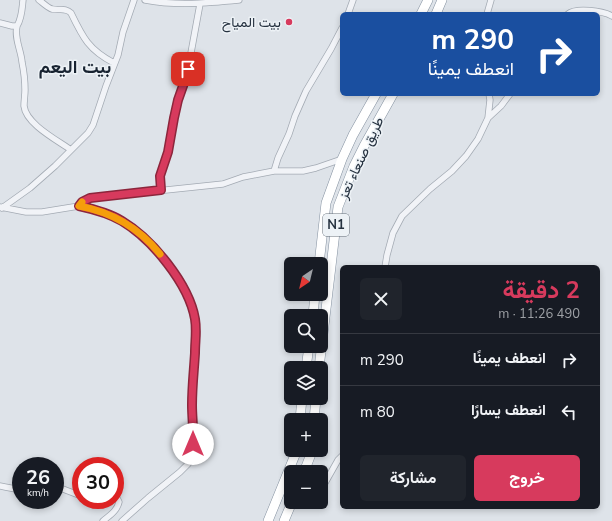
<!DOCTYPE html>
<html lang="ar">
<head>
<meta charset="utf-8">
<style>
  body { margin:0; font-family:"Nunito Sans",Vazirmatn,sans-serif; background:#20242c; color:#f1f3f6; direction:rtl; height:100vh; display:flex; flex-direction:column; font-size:15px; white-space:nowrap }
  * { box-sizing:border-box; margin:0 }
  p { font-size:13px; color:#9ea1a6 }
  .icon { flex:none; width:22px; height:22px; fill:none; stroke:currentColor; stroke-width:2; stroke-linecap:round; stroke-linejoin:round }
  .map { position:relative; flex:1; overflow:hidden; direction:ltr }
  .panel { position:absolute; left:340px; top:265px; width:260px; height:244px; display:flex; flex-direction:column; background:#171b24; border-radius:6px; box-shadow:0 2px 6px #0003; direction:rtl }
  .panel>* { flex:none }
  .top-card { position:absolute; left:340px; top:12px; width:260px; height:84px; border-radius:6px; box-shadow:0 2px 6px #0003; direction:rtl; background:#1a4fa0; color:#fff; overflow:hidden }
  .needle { width:26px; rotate:215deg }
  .fabs { position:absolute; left:284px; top:257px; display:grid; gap:8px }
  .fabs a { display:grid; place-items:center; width:44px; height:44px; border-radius:6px; background:#171b24; box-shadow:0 2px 6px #0003; font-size:20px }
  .speed { position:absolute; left:12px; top:457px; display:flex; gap:8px; font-size:20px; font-weight:700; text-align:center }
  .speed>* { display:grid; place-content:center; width:52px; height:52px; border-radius:50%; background:#171b24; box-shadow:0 2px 6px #0003; line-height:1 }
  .speed small { font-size:10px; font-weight:400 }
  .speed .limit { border:6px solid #d22; background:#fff; color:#111 }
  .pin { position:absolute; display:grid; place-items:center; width:34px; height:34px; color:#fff; margin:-17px; border-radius:8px; box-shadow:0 2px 6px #0006 }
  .me { position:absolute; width:44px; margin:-22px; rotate:0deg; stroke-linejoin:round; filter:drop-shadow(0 0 3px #0008) }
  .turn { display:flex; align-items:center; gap:14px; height:84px; padding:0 20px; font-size:18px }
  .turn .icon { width:52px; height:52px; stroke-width:2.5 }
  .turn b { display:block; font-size:28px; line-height:34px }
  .round { display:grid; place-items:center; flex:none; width:42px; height:42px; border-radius:6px; background:#20242c }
  .head { display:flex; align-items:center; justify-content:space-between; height:68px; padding:0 20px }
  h1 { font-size:24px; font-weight:700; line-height:30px; color:#d73a5d }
  .cta { display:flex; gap:8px; margin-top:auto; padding:8px 20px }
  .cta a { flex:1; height:46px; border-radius:6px; background:#d73a5d; color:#fff; font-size:16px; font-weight:700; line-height:46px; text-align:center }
  .cta a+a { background:#20242c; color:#f1f3f6 }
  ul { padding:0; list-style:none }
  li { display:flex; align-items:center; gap:12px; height:52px; padding:0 20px; border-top:1px solid #363941 }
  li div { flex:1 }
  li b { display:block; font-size:15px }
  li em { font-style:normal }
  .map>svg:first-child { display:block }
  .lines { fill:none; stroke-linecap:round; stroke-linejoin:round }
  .minor-casing { stroke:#a3aab3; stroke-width:7 }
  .trunk-casing { stroke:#8491a0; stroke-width:10 }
  .minor { stroke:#f1f3f7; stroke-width:5.5 }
  .trunk { stroke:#fff; stroke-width:9 }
  .route-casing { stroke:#8c263c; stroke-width:10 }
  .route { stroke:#d73a5d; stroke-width:7 }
  .slow { stroke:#f59e0b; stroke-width:7 }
  .poi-dot { fill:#d73a5d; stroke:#edf2f6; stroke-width:1.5 }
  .labels { text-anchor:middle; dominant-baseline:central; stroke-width:3; stroke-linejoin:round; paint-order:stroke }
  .shield { fill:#edf2f6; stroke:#626c77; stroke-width:1 }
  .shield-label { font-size:13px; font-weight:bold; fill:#263240 }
  .poi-label { font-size:14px; fill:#263240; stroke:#edf2f6; text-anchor:end }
  .street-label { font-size:14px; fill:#263240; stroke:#edf2f6 }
  .district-label { font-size:18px; font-weight:bold; fill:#182331; stroke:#edf2f6 }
</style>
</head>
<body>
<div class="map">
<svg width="612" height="521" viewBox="0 0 612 521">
  <rect width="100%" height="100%" fill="#dee3e9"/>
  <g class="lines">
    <defs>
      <path id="minor" d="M39 0C43 3 48 8 52 9 59 11 65 7 71 13 83 38 89 50 114 63
        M145 0C176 6 208 3 239 0
        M348 14 353 0
        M487 14 491 0
        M568 14C576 7 603 11 612 16
        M0 23 12 26H17C22 18 22 9 23 0
        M17 26C14 38 21 50 22 62 24 72 25 81 25 90 25 95 24 101 24 106 26 124 57 140 71 150
        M488 118 501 106 510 94
        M274 171 278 158 289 134 295 116 306 91 331 49 342 28
        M161 190 160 176 168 151 173 118 185 83 188 69 200 4
        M79 206 82 202 90 198 223 184 243 177 274 171H303L316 168 342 159
        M0 207 26 212H42L79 206 100 211 122 220 144 238 158 252 180 280 188 298 195 318 197 333 195 352 192 405 193 424V453L188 464 180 472 148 498 122 521
        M2 208 30 188 55 166 88 133 93 125 106 86 118 55 123 32 134 0
        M385 267 387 255 393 233 402 216 430 189 452 171 466 156 478 139 488 118 490 100 489 94
        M0 486 5 487 21 490
        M55 486 76 494 81 495
        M321 490 338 460 342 456
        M103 521C110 515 117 511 119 502L117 498 115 497"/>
      <path id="trunk" d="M421 14 428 0
        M436 14 442 0
        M319 264 326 203 342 159 353 135 376 94
        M313 316 315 294
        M306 368 309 346
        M319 368 338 207 354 166 364 146 393 94
        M300 420 302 398
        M314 420 316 398
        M304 472 311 454V450
        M268 521 297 450
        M284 521 292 502"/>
    </defs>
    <use href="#minor" class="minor-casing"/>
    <use href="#trunk" class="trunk-casing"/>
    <use href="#minor" class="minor"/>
    <use href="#trunk" class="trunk"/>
  </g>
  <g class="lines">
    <defs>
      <path id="route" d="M188 69 184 83 178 100 174 118 168 152 160 176 161 190 90 198 82 202 79 206C93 209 109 213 122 221 152 239 189 284 195 319 197 331 195 341 195 353 194 370 192 387 192 405 192 418 194 431 193 444"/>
    </defs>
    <use href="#route" class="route-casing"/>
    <use href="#route" class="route"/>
    <path class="slow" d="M82 202 79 206C112 212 139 228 160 254"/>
  </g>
  <circle class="poi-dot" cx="289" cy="22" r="4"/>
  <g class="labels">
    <rect class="shield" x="323" y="214" width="26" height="22" rx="3"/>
    <g class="shield-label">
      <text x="336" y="225">N1</text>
    </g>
    <g class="poi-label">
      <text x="281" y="22">بيت المياح</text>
    </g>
    <g class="street-label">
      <text transform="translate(361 158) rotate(-65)">طريق صنعاء تعز</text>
    </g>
    <g class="district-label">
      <text x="75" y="67">بيت اليعم</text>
    </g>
  </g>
</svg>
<div class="fabs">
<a><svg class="needle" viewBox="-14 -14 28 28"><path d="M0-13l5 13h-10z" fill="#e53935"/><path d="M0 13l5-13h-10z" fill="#9ea1a6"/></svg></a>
<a><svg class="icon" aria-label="search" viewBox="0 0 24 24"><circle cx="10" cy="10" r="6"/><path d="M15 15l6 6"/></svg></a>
<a><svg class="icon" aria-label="layers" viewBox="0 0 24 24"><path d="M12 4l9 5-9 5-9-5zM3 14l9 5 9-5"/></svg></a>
<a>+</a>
<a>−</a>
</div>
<div class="speed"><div>26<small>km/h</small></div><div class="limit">30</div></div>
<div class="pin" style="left:188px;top:69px;background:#d93025"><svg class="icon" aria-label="arrive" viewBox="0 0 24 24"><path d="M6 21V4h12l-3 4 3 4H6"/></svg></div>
<svg class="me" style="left:193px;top:444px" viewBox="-20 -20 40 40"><circle r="19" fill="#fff"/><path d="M0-13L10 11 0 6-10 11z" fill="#d73a5d"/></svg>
<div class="top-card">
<div class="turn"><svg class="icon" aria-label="right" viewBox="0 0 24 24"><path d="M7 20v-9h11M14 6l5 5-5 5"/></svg><div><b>290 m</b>انعطف يمينًا</div></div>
</div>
<section class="panel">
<div class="head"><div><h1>2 دقيقة</h1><p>490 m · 11:26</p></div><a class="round"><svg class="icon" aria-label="close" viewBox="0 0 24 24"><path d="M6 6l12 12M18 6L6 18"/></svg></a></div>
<ul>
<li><svg class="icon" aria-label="right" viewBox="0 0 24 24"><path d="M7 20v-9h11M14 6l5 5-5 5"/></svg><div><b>انعطف يمينًا</b></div><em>290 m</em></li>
<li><svg class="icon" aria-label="left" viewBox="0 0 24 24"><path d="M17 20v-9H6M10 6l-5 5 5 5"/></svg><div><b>انعطف يسارًا</b></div><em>80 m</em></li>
</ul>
<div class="cta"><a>خروج</a><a>مشاركة</a></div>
</section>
</div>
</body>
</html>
